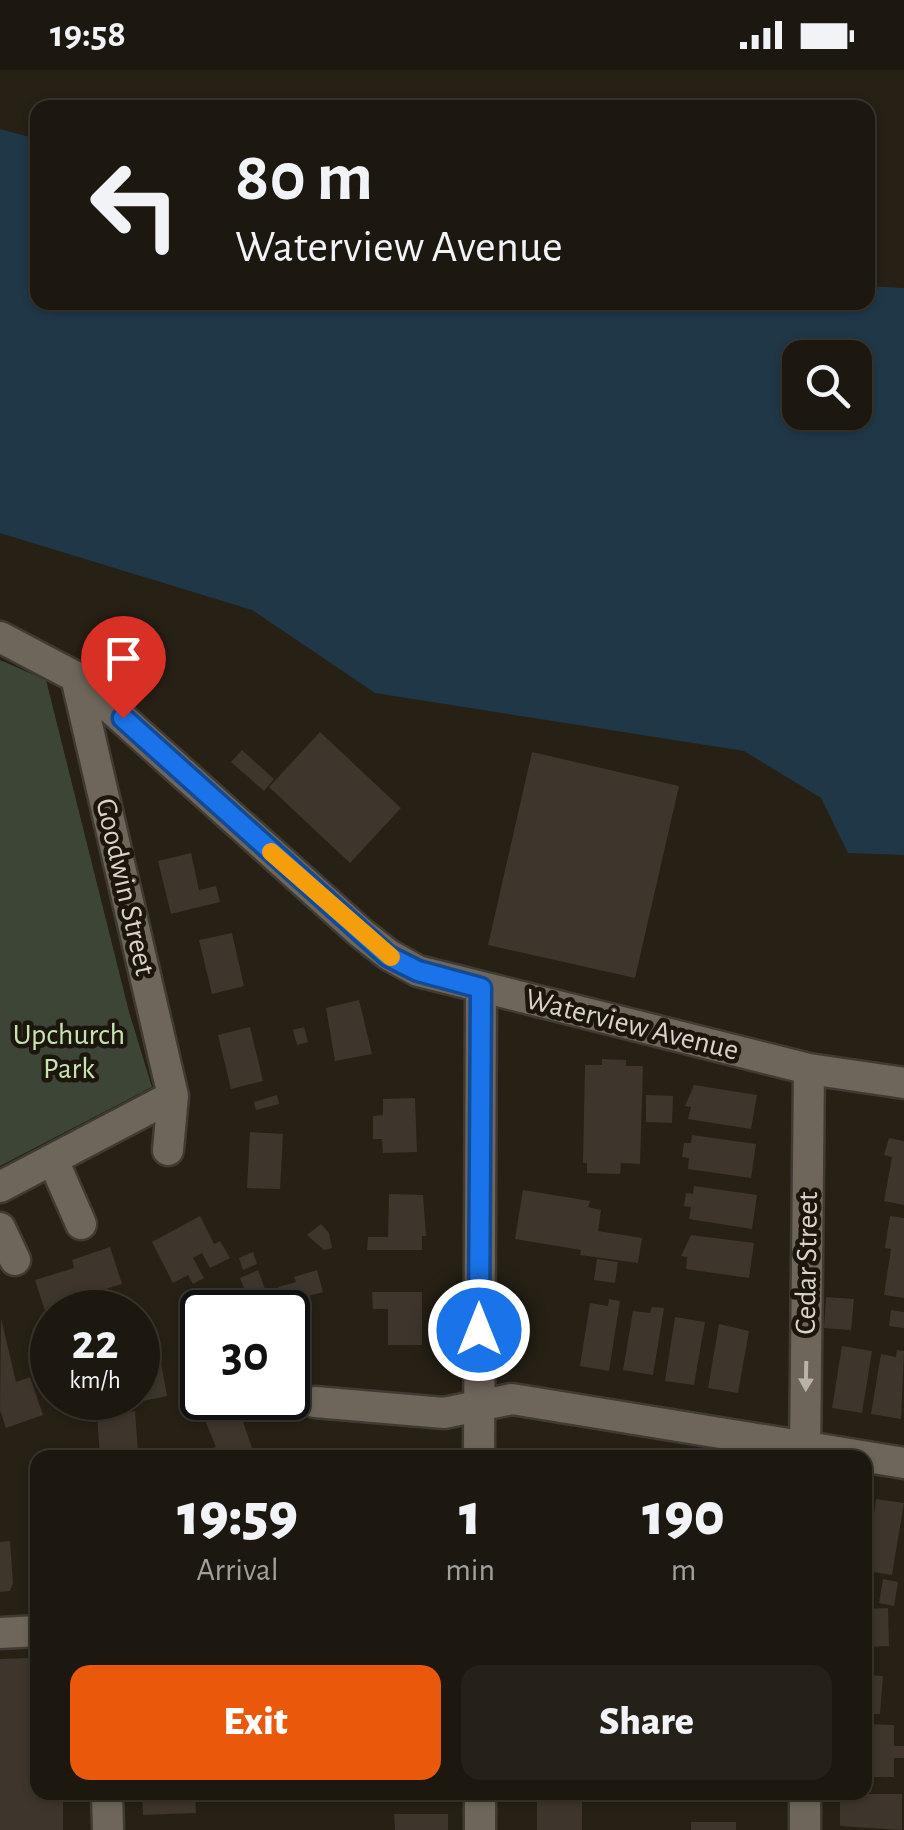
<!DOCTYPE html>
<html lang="en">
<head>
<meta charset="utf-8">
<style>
  body { margin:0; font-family:"Alegreya Sans",sans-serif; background:#252119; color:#f1f3f6; height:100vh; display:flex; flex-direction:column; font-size:38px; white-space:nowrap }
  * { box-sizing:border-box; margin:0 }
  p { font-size:32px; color:#a0a09f }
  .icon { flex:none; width:55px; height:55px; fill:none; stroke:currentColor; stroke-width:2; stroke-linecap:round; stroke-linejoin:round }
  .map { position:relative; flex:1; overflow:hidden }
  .drawer { position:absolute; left:30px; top:1380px; width:842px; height:350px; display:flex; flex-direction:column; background:#1c1810; border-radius:20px; box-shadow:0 2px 8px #0004,0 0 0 2px #3a3730 }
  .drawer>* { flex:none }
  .hud { position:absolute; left:30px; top:30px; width:845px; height:210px; border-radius:20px; box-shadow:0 2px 8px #0004,0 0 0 2px #3a3730; background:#1c1810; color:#f1f3f6; overflow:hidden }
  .fabs { position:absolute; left:782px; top:270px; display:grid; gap:20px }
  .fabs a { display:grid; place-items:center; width:90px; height:90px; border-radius:20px; background:#1c1810; box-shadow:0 2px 8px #0004,0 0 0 2px #3a3730; font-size:50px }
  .speed { position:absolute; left:30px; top:1220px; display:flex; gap:20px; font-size:50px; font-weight:700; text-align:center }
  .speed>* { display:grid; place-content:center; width:130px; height:130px; border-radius:50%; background:#1c1810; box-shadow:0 2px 8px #0004,0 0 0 2px #3a3730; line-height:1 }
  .speed small { font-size:25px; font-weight:400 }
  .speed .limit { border:5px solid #111; border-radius:15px; background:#fff; color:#111 }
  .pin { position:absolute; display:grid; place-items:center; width:85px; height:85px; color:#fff; margin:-102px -42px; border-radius:50% 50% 50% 0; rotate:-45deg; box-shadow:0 0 10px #0007 }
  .pin .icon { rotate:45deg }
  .me { position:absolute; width:110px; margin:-55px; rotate:0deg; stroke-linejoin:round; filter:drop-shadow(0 0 8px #0008) }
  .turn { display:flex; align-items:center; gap:35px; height:210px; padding:0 40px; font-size:45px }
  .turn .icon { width:130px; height:130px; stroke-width:2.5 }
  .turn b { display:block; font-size:70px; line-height:85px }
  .eta { display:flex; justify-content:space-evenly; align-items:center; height:170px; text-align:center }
  .eta b { font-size:60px; font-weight:800; line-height:70px }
  .action { display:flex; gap:20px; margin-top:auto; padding:20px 40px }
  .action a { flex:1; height:115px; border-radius:20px; background:#ea580c; color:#fff; font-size:40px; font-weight:800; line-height:115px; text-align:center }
  .action a+a { background:#252119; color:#f1f3f6 }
  .status { display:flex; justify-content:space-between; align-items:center; height:70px; padding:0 50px; background:#1c1810; direction:ltr }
  .status svg { height:28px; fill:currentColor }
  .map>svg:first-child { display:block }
  .green { fill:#3d4636 }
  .water { fill:#1f3747; fill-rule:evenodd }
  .building { fill:#3e362c }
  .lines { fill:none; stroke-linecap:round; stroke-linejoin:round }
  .minor-casing { stroke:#3f3a33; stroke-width:35 }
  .minor { stroke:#6e665a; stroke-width:30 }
  .oneway { fill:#b8b3aa }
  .route-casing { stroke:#114b97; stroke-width:25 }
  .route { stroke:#1a73e8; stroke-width:18 }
  .slow { stroke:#f59e0b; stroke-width:18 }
  .labels { text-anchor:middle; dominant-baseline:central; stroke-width:9; stroke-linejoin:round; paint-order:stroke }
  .street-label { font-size:30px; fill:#d8d4cd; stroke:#1c160c }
  .park-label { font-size:30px; fill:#c7e3b2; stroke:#1c160c }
</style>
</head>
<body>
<div class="status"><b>19:58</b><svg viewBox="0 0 49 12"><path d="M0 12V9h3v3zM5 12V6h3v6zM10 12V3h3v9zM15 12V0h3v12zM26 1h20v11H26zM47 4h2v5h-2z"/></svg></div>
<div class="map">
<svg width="904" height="1760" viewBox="0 0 904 1760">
  <rect width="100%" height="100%" fill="#262015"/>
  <path class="green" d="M0 590 46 610 129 942 152 1017 0 1096Z"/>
  <path class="water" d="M0 59 37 69 38 232H868V216L904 218V785L848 783 821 728 744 681 375 623 252 540 0 463ZM800 288H855V342H800Z"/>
  <path class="building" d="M320 662 401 738 350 793 269 717Z
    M242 680 274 709 264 721 231 692Z
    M532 682 679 716 635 908 488 875Z
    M191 783 199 820 216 816 220 832 171 844 158 791Z
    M232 863 244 916 212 924 199 870Z
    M359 930 372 984 335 991 326 938Z
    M250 957 263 1011 231 1019 218 965Z
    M304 957 308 972 297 975 293 960Z
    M602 989 626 990V996H643L640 1094 621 1093 620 1104 587 1103V1093H583L585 995H602Z
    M694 1015 757 1025 751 1059 688 1049 691 1037 685 1036Z
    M277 1025 279 1034 256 1040 254 1032Z
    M646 1025 673 1026 672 1053 646 1052Z
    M415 1028 417 1082 383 1083 382 1069H373V1046L383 1045V1029Z
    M250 1062 283 1064 280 1119 247 1118Z
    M692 1065 756 1074 751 1108 688 1099 689 1088 682 1087 684 1073H691Z
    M889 1068 904 1071V1135L884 1131 892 1087 884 1085Z
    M694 1116 757 1125 752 1159 689 1149 691 1137 684 1136 686 1123 693 1124Z
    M523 1120 590 1131 588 1137 601 1140 598 1161 642 1168 638 1193 580 1185 581 1180 515 1169Z
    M389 1124 423 1125 426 1166H422V1180H367L368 1167H388Z
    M200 1146 214 1174 220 1171 230 1188 210 1198 202 1183 193 1188 204 1208 193 1214 188 1205 173 1213 152 1172Z
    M890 1146 904 1148V1228L884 1225 891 1179 885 1178Z
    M321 1154 329 1163 332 1178 324 1180 307 1165Z
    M691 1165 754 1173 749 1208 686 1199 687 1187 681 1186Z
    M110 1177 122 1214 83 1226 86 1235 47 1247 35 1210 74 1198 72 1190Z
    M253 1182 257 1194 243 1200 239 1188Z
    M597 1189 618 1192 615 1213 594 1210Z
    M258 1200 265 1219 247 1226 240 1208Z
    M317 1200 323 1222 301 1228 306 1255 288 1260V1242H247L246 1237 280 1228 278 1217 296 1212 294 1207Z
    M372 1222H422V1275H388V1239H373Z
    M826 1227 854 1229 851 1260 824 1258Z
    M609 1229 620 1231 609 1301 580 1296 590 1233 608 1236Z
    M652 1237 664 1238 653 1305 623 1300 633 1241 650 1243Z
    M891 1240 904 1242V1258L889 1256Z
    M675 1247 705 1252 694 1315 665 1311Z
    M1 1248 16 1312 30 1307 43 1345 6 1358 0 1340Z
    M138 1250 148 1289 160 1287 167 1326 128 1334 127 1328H138Z
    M719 1254 749 1261 738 1323 708 1318Z
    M842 1276 872 1281 862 1343 832 1338Z
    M897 1280 904 1281 901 1349 871 1344 881 1284 896 1287Z
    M202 1312V1328H235L252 1378 225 1388H208L206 1380 216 1377 191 1316Z
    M135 1341 138 1382H131V1388H100L97 1344Z
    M876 1429 904 1433 892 1505 867 1501Z
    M10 1471 13 1513 10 1521 0 1522V1472Z
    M883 1509 898 1512 894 1536 879 1533Z
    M888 1538 889 1576 865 1577V1539Z
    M28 1588 38 1591V1722H63V1760H0V1589Z
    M865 1605 883 1606 880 1644H865Z
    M865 1654 894 1655V1676H904V1688H894V1707H865Z
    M142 1722H195L196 1743 143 1745Z
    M532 1722H577V1727H582V1760H537V1727Z
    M690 1722H736V1731H690Z
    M840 1724H902V1760L840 1756Z
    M394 1744H448V1760H395Z
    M691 1752H736V1760H691Z"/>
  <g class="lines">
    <defs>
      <path id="minor" d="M0 567 76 607 361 863 389 885 418 901 809 999 904 1013
        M76 607 173 1026 168 1080
        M53 1090 81 1154
        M0 1117 173 1026
        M0 1158 15 1190
        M315 1332 444 1343 512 1329 904 1393
        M479 1388 481 918
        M805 1388 809 999
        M0 1563 38 1561
        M107 1722 108 1760
        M480 1722V1760
        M805 1760V1722"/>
    </defs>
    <use href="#minor" class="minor-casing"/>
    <use href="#minor" class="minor"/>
  </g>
  <defs><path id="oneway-solid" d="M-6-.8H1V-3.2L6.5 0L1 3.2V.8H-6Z" transform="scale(2.5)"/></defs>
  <use class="oneway" href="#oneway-solid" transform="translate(806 1306) rotate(91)"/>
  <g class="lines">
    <defs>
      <path id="route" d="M123 648 388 886 418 901 481 918 479 1260"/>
    </defs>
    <use href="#route" class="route-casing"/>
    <use href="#route" class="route"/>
    <path class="slow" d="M271 782 391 887"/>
  </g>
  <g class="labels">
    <g class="street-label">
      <text transform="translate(125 817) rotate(77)">Goodwin Street</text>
      <text transform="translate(632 955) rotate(14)">Waterview Avenue</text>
      <text transform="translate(807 1193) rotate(-89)">Cedar Street</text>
    </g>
    <g class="park-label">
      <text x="69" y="965">Upchurch<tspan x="69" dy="34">Park</tspan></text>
    </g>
  </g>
</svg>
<div class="fabs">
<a><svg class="icon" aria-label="search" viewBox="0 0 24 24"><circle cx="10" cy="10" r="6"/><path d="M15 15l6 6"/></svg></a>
</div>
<div class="speed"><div>22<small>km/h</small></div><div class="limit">30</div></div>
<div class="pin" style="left:123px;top:648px;background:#d93025"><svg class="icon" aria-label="arrive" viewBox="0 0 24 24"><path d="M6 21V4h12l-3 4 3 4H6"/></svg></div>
<svg class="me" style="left:479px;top:1260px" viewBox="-20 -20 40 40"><circle r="17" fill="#1a73e8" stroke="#fff" stroke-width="3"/><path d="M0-11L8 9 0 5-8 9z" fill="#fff"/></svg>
<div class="hud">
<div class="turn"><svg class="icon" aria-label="left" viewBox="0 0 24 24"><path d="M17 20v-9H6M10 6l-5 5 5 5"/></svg><div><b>80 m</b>Waterview Avenue</div></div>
</div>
<section class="drawer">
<div class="eta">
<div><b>19:59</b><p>Arrival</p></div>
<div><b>1</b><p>min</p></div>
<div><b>190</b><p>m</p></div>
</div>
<div class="action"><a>Exit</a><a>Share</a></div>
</section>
</div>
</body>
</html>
